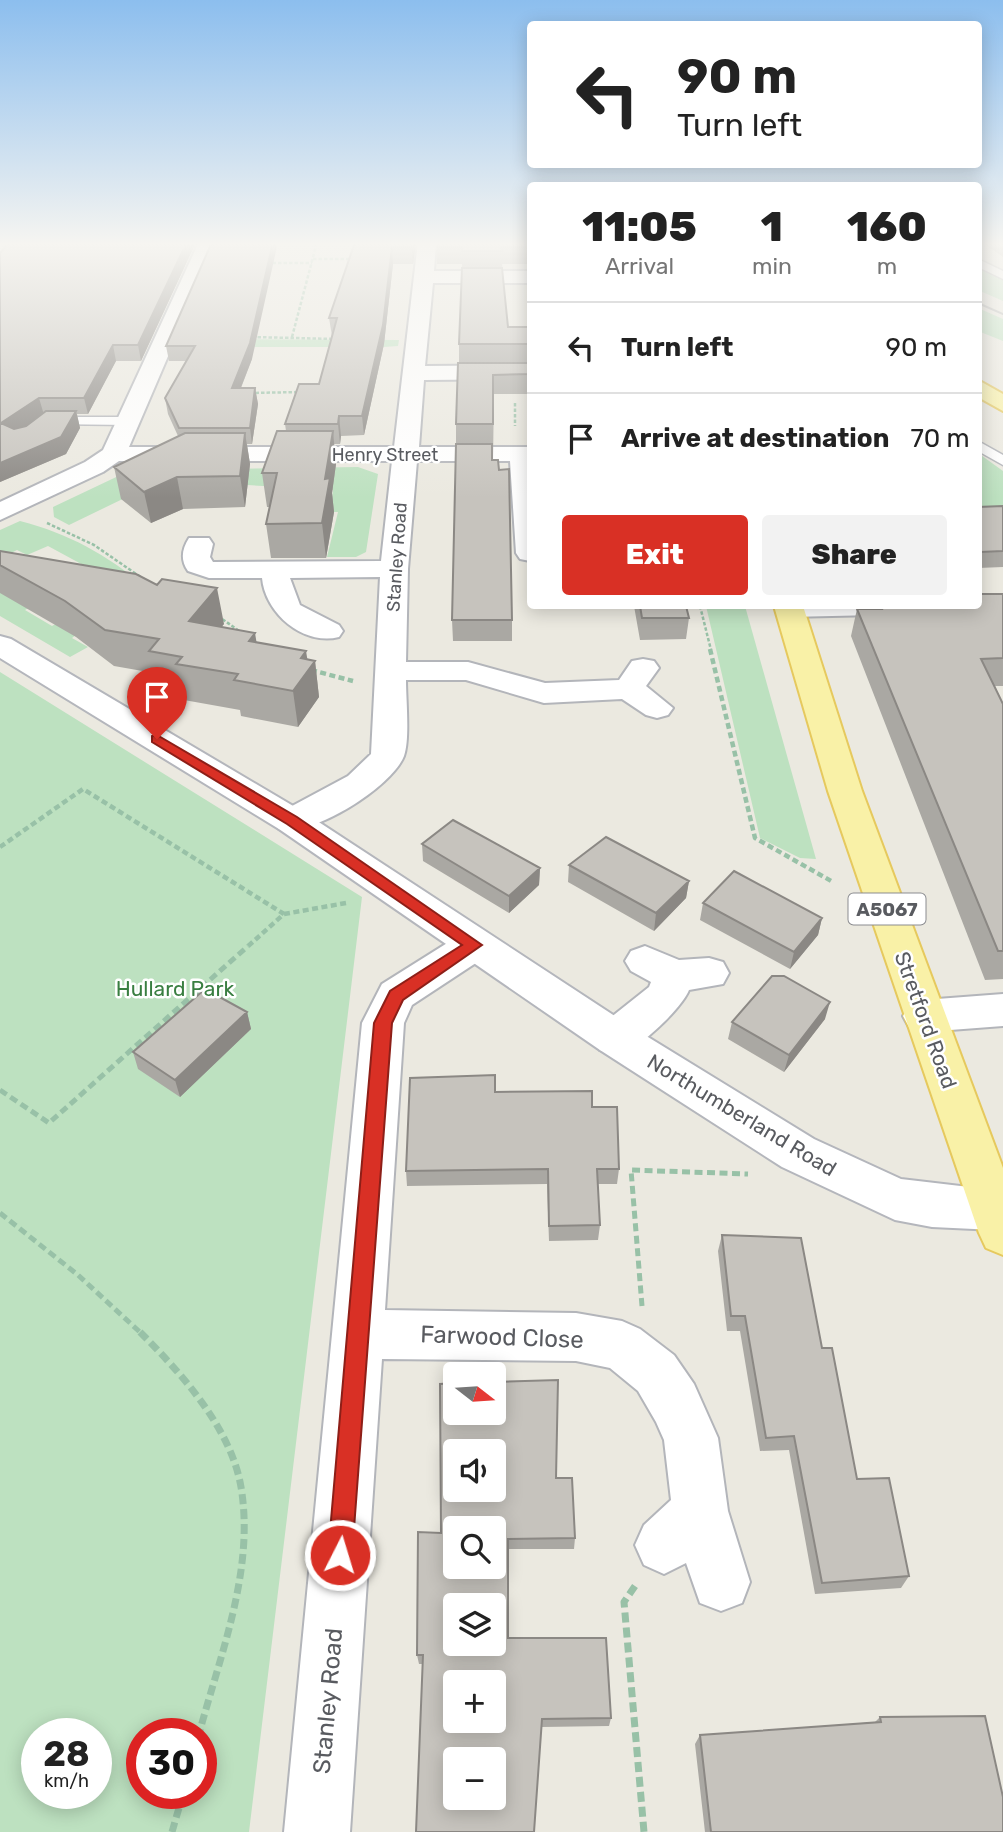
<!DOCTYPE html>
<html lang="en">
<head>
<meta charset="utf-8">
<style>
  body { margin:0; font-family:Rubik,sans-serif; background:#f2f2f2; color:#222; height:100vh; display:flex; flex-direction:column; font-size:26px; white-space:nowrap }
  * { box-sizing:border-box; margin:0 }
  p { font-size:23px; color:#767676 }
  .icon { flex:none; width:38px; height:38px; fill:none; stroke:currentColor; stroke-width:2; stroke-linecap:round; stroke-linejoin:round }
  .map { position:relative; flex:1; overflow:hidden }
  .drawer { position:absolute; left:527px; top:182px; width:455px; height:427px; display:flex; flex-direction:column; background:#fff; border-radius:7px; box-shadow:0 4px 18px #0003 }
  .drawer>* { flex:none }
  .banner { position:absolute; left:527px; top:21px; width:455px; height:147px; border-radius:7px; box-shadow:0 4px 18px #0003; background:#fff; color:#222; overflow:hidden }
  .needle { width:46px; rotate:107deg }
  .tools { position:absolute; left:443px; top:1362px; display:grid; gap:14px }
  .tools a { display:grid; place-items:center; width:63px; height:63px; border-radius:7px; background:#fff; box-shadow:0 4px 18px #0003; font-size:35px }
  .speed { position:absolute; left:21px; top:1718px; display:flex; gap:14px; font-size:35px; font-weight:700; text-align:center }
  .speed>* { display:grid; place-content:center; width:91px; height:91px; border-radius:50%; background:#fff; box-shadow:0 4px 18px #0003; line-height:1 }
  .speed small { font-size:18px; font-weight:400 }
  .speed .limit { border:10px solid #d22; background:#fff; color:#111 }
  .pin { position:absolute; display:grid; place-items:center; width:60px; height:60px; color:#fff; margin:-72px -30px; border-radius:50% 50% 50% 0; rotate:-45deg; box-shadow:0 0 7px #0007 }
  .pin .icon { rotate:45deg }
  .me { position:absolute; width:77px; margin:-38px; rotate:5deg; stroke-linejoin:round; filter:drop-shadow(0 0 5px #0008) }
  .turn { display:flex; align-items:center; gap:24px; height:147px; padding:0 35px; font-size:32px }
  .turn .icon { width:91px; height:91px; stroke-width:2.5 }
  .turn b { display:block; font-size:49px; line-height:60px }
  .eta { display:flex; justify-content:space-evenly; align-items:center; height:119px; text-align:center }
  .eta b { font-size:42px; font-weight:800; line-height:49px }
  .cta { display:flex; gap:14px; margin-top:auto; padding:14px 35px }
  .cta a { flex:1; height:80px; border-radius:7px; background:#d93025; color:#fff; font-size:28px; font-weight:800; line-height:80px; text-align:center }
  .cta a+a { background:#f2f2f2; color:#222 }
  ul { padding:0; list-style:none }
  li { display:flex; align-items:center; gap:21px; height:91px; padding:0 35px; border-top:2px solid #e0e0e0 }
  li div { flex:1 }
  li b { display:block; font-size:26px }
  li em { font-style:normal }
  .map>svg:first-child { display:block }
  .green { fill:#bde1c0; fill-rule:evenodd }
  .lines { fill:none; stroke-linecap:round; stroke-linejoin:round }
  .service-casing { stroke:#b3b5ba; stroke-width:3 }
  .minor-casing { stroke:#b3b5ba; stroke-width:4 }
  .secondary-casing { stroke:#b4b6bc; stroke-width:4 }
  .primary-casing { stroke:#e6c95e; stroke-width:4 }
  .path-far3 { stroke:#98c1a7; stroke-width:2.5; stroke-dasharray:3.5 2; stroke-linecap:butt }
  .path-far2 { stroke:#98c1a7; stroke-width:4.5; stroke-dasharray:6 3.5; stroke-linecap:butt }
  .path-far1 { stroke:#98c1a7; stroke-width:5; stroke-dasharray:8 4.5; stroke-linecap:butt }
  .path { stroke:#98c1a7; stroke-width:7; stroke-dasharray:10 5; stroke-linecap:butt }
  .service { fill:#fff; fill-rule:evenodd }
  .minor { fill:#fff; fill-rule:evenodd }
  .secondary { fill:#fff; fill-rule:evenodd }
  .primary { fill:#f9f1a7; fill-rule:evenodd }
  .tram { stroke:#b1b2b2; stroke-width:2 }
  .wall { fill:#aaa8a3 }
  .shaded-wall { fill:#8b8884 }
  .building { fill:#c6c3bd; stroke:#8b8884; stroke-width:2; fill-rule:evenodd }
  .route { fill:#d93025; stroke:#8d1f18; stroke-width:2 }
  .labels { text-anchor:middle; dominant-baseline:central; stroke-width:5; stroke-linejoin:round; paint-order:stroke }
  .far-street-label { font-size:18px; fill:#595b60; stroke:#fff }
  .shield { fill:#fff; stroke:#8b8c90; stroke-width:2 }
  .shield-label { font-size:19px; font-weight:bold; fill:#595b60 }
  .park-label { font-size:21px; fill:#397e41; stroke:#fff }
  .street-label { font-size:21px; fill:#595b60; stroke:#fff }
  .near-street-label { font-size:24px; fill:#595b60; stroke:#fff }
</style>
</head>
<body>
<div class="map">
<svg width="1003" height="1832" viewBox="0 0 1003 1832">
  <rect width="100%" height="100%" fill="#ebe9e0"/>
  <path class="green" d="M978 265 1003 279V301L978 290Z
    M978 308 1003 319V341L978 331Z
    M190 339 399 340 398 346 384 347H187Z
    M978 453 1003 471V509H978Z
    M358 467 378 474 366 552 356 557H327L338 512H330L333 490 247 485 227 469Z
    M131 470 133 494 69 525 54 517 53 507Z
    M20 521C70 534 105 554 146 587L96 572 48 546 27 555 17 550 3 557 0 565V530Z
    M0 574 39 601 25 610 52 626 59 622 78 633 72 638 88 647 70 657 0 616Z
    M706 606H745L816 859 800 858 760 838Z
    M0 672 362 897 249 1832H0ZM37 1734H96V1794H37ZM142 1734H201V1794H142Z"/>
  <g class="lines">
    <defs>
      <path id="service" d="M978 259 1003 271V279L978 267Z
        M50 417H130L137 421 130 425 45 424 43 421Z
        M978 441 1003 455V465L978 451Z"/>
      <path id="minor" d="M199 242H217L129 447H394L418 242H436L434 271H530V283H433L425 366 530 365V379L424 380 419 447H530V561L520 559 516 553 510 461H417L408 569 406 662H468L545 683 619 680 632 661 643 659 654 661 659 668 646 686 673 708 668 715 657 718 646 715 622 699 544 703 466 680H406C406 700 410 739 404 756 392 787 311 838 279 829L274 821 279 813 348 776 371 754 380 577 290 578 300 605 339 625 343 631 339 637C303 646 265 613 262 578H209L188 571C180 560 182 549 189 538H209L213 544 210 557 213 562 381 561 392 461H119L103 472 0 520V502L85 462 103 450Z
        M775 606H891L886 612 876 615 788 617 778 614Z
        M474 931 488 935 494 945 488 955 412 1005 404 1023 385 1310 576 1313 622 1321 640 1329 674 1355 694 1384 718 1438 728 1511 750 1582 742 1603 721 1611 700 1603 686 1563 664 1574 644 1565 635 1545 644 1525 671 1500 664 1440 656 1422 638 1391 610 1368 576 1361 382 1359 350 1832H284L362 1023 382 984 460 935Z
        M645 946 679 960 709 958 723 962 729 973 723 984 689 990C682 1008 636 1053 616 1054 611 1055 605 1051 600 1050L594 1038 600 1026 649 987 651 982 631 971 625 961 631 951Z
        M1003 994V1026L924 1032 909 1027 903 1016 909 1005 924 1000Z"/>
      <path id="secondary" d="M0 636 11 639 305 813 630 1026 814 1139 901 1179 1003 1191V1227L995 1230 932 1227 895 1220 782 1167 600 1050 279 829 0 658Z"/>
      <path id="primary" d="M978 380 1003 394V411L978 397Z
        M774 606H803L862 791 1003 1168V1255L986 1248 979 1233 828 791Z"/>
    </defs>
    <use href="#service" class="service-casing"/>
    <use href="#minor" class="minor-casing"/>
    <use href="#secondary" class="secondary-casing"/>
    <use href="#primary" class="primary-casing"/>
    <path class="path-far3" d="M313 259H355
      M267 263H312
      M252 337 337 339
      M292 337 317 242
      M250 393 301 392
      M515 403V426
      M47 523 94 545 142 578
      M700 606 711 650
      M218 616 242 633"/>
    <path class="path-far2" d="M710 649 755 838 833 882
      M311 670 353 681
      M0 847 83 789 284 914 246 948
      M284 914 346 903"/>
    <path class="path-far1" d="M0 1090 49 1123 248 946
      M0 1213 78 1275 142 1334
      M642 1306 631 1170 748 1174"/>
    <path class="path" d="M140 1332C181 1373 231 1428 241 1487 255 1570 220 1655 199 1734
      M635 1586 624 1602 644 1832
      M172 1832 183 1794"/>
    <use href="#service" class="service"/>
    <use href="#minor" class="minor"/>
    <use href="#secondary" class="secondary"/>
    <use href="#primary" class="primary"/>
    <path class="tram" d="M978 303 1003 314"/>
  </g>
  <path class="wall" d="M9 242H196L141 361H116L88 414H77L80 428 66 454 0 482V253Z
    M212 242 252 359 241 388H255L258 404 252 444H247L250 464 245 507 183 509 151 523 121 499 114 467 178 436 168 414 165 398 186 361H169L166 346Z
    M355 242H416L413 264H393L384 344 364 435 341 436 340 444H334L336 464 332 493 334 512 326 558H271L266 524 270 507H267L262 473 286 431 285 424 319 384 332 336 329 318Z
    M437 242H530V264H502L508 327H530V394H494L493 460 512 620V641H453L452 620 456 444V424L459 363V344L462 264H437Z
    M982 242H1003V257Z
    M1003 506V567L978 568V507Z
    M0 551 224 624 221 627 256 642 307 660 315 661 319 697 298 727 241 716 240 710 184 700 183 692 158 688 154 673 114 666 76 637 0 593Z
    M1003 594V686H995L1003 704V979L985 980 851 636 857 609H874L875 606H978Z
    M634 606H686L689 618 686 639 640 640Z
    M422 844 540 868 539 885 509 913 423 861Z
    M569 865 689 881 686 898 654 931 568 882Z
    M703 903 822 918 818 935 790 969 700 920Z
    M247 1012 251 1029 180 1097 138 1069 133 1052Z
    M825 1019 784 1072 728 1039 732 1022Z
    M495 1092 592 1107 619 1169 617 1184H598L600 1225 598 1240 549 1241 547 1184 407 1186 406 1171Z
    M722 1235 822 1348 857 1479 909 1576 901 1588 815 1594 789 1450 760 1451 740 1331H727L718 1251Z
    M556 1478 575 1538 574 1549H508V1638L611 1718 609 1726 542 1727 423 1664H419L417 1655 441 1533Z
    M880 1717 1003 1832H705L695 1744 700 1735 875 1722Z"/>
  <path class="shaded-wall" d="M187 242H196L141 361 138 345Z
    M273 242H278L252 359 234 405 232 388Z
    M413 242H416L413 264 412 247Z
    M392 247 393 264 384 344 364 435 362 416Z
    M113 345 116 361 88 414 84 398Z
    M255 388 258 404 252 444 250 428Z
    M39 398 44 415 6 439 1 423Z
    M76 411 80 428 66 454 0 482V463Z
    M339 416 341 436 340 444 338 424Z
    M333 431 336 464 332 493 334 512 326 558 322 523 325 479Z
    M245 433 250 464 245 507 240 476Z
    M177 477 183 509 151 523 144 492Z
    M217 588 224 624 196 657 189 621Z
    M255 633 261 669 249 641Z
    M306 651 309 669 315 661 319 697 298 727 293 691 301 658Z
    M540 868 539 885 509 913V896Z
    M689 881 686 898 654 931 656 913Z
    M822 918 818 935 790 969 794 952Z
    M830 1002 825 1019 784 1072 789 1055Z
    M247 1012 251 1029 180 1097 175 1080Z"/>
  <path class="building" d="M9 242H187L138 345H113L84 398H39L1 423 14 429 26 426 46 411H76L61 437 0 463V253Z
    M212 242H273L250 343 232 388H255L250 428H179L165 398 195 346H166Z
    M355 242H413L412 247H392L383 325 362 416H339L338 424H285L299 384H319L337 318H329Z
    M437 242H530V247H501L502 251H462V247H437Z
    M462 268H502L508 327H530V344H459Z
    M458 363H530V374L493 375V424H456Z
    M277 431H333L325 479 330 478 322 523 266 524 277 473H262Z
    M185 433H245L240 476 177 477 144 492 114 467Z
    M456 444H492V460H498L499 470 509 469 512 620H452Z
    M1003 506V551L980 552 978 549V507Z
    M0 551 136 574 157 585 162 579 217 588 189 621 255 633 249 641 306 651 301 658 315 661 293 691 234 680 238 674 176 664 182 657 149 651 159 639 105 630 65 601 0 565Z
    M978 594H1003V658L981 659 1003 704V951H998L857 609H882L881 606H978Z
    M640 606H686L689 618H642Z
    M453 820 540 868 509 896 422 844Z
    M606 837 689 881 656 913 569 865Z
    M734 871 822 918 794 952 703 903Z
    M772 976H784L830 1002 789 1055 732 1022Z
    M205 989 247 1012 175 1080 133 1052Z
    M495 1075V1092L592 1091V1107H617L619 1169H597L600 1225 549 1226 548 1169 406 1171 410 1078Z
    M722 1235 801 1238 822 1348H832L857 1479 889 1478 909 1576 822 1583 794 1436 766 1438 745 1316H731Z
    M558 1380 556 1478H572L575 1538 508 1539V1638H606L611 1718 542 1719 534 1832H416L423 1655H417L418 1532 441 1533 440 1384 455 1383V1412H494V1382ZM455 1451H494V1489H455ZM455 1528H494V1566H455ZM455 1605H494V1643H455ZM455 1682H494V1720H455ZM455 1759H494V1797H455Z
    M985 1716 1003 1797V1832H711L700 1735 881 1722 880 1717Z"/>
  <linearGradient id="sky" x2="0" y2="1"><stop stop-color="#8cbeee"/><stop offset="0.49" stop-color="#f6f5f1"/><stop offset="1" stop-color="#f6f5f1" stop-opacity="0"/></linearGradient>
  <rect width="1003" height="498" fill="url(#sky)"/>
  <path class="route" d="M157 735 297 817 482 945 403 1000 392 1023 352 1555 349 1563 340 1567 332 1563 328 1555 374 1023 390 991 462 945 287 824 152 742V736Z"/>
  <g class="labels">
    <g class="far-street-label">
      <text x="385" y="455">Henry Street</text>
      <text transform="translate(397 557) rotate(-86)">Stanley Road</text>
    </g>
    <rect class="shield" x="848.5" y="893.5" width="77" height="31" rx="5"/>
    <g class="shield-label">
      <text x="887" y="909">A5067</text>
    </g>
    <g class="park-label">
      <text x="175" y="988">Hullard Park</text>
    </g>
    <g class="street-label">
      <text transform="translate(926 1020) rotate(70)">Stretford Road</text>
      <text transform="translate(742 1115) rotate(31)">Northumberland Road</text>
    </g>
    <g class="near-street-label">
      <text transform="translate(502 1337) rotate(2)">Farwood Close</text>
      <text transform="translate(328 1701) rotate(-85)">Stanley Road</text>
    </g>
  </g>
</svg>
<div class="tools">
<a><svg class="needle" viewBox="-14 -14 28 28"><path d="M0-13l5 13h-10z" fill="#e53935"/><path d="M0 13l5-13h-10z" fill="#767676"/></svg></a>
<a><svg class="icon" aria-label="sound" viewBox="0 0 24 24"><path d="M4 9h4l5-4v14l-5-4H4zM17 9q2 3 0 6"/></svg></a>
<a><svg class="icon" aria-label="search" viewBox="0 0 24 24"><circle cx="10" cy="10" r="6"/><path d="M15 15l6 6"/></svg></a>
<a><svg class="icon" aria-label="layers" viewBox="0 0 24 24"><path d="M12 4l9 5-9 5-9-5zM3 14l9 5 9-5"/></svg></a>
<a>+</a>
<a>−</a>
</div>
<div class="speed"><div>28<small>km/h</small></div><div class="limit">30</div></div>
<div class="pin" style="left:157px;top:739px;background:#d93025"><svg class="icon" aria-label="arrive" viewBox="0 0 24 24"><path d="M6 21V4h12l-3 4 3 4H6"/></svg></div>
<svg class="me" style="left:340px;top:1555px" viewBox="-20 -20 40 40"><circle r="17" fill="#d93025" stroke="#fff" stroke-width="3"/><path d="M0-11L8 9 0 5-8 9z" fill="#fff"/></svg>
<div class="banner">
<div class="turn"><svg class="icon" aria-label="left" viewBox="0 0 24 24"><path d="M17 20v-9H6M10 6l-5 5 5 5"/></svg><div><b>90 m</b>Turn left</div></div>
</div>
<section class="drawer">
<div class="eta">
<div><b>11:05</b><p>Arrival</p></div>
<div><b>1</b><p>min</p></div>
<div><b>160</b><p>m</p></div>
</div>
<ul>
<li><svg class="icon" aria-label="left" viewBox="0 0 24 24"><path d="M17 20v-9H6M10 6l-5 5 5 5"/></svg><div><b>Turn left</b></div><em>90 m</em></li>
<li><svg class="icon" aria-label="arrive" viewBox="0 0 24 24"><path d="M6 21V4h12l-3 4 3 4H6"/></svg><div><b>Arrive at destination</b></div><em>70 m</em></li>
</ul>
<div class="cta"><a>Exit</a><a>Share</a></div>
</section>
</div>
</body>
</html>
